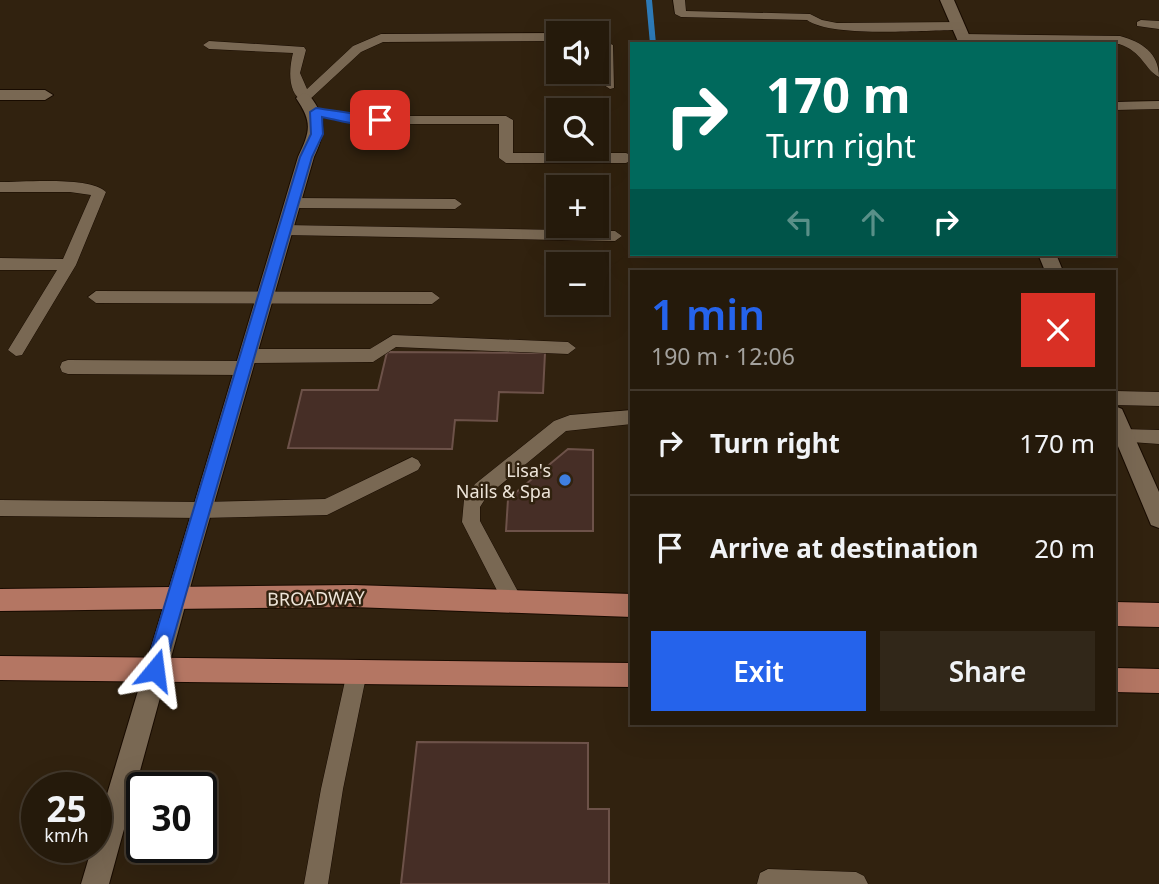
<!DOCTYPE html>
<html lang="en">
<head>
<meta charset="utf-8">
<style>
  body { margin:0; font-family:"Noto Sans",sans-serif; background:#312719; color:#f1f3f6; height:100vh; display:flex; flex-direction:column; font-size:26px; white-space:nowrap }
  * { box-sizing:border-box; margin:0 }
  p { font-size:23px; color:#a3a19d }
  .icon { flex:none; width:38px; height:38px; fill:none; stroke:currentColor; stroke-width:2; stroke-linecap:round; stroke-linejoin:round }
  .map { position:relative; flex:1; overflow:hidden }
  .drawer { position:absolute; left:630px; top:270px; width:486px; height:455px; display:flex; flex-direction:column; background:#251a0b; border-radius:0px; box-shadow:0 7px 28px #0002,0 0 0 2px #42382c }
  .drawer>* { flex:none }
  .top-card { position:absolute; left:630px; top:42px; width:486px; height:214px; border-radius:0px; box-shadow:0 7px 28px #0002,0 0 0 2px #42382c; background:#00695c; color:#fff; overflow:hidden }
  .controls { position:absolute; left:546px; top:21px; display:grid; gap:14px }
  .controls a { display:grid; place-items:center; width:63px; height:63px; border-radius:0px; background:#251a0b; box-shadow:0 7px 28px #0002,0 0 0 2px #42382c; font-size:35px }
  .speed { position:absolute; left:21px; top:772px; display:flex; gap:14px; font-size:35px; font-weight:700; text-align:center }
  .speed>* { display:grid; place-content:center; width:91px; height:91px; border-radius:50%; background:#251a0b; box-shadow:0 7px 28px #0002,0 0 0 2px #42382c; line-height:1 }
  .speed small { font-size:18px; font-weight:400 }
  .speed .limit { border:4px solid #111; border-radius:10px; background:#fff; color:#111 }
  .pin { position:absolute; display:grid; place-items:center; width:60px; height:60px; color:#fff; margin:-30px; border-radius:14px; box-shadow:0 4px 10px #0006 }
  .me { position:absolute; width:77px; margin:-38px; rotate:16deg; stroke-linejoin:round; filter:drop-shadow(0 0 5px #0008) }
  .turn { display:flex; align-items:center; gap:24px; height:147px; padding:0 21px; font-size:32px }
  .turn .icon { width:91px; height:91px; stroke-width:2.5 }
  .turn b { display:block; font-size:49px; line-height:60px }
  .lanes { display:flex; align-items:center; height:66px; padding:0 21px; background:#0003; justify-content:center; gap:35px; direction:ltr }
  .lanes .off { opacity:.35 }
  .round { display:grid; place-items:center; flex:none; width:74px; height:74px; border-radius:0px; background:#312719 }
  .overview { display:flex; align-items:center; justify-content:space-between; height:119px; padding:0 21px }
  h1 { font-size:42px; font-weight:600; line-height:52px; color:#2563eb }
  .button { display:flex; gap:14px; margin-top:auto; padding:14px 21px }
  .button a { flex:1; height:80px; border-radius:0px; background:#2563eb; color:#fff; font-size:28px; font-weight:600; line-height:80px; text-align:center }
  .button a+a { background:#312719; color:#f1f3f6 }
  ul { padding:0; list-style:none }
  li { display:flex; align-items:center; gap:21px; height:105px; padding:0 21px; border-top:2px solid #42382c }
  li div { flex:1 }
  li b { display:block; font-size:26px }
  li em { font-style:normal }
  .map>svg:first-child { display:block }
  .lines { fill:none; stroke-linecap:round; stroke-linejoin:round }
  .stream { fill:#2d7ab7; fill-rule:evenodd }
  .building { fill:#462e26; stroke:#6d5249; stroke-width:2 }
  .lane-casing { stroke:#180b00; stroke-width:1 }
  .street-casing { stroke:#180b00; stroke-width:2 }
  .secondary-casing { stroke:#180b00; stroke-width:2 }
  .primary-casing { stroke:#180b00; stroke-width:2 }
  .lane { fill:#796853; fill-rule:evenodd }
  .street { fill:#796853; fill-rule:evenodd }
  .secondary { fill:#796853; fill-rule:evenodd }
  .primary { fill:#b47663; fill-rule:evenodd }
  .route { fill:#2563eb; stroke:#184099; stroke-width:2 }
  .shop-dot { fill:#3f7fe0; stroke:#31220f; stroke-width:2.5 }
  .labels { text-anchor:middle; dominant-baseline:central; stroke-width:5; stroke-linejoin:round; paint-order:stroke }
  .poi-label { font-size:18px; fill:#eee5d9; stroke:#31220f; text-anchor:end }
  .street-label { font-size:18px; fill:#eee5d9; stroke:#31220f }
</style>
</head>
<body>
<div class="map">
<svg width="1159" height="884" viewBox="0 0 1159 884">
  <rect width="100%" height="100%" fill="#31220f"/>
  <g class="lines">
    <path class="stream" d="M646 0H652L656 44H650Z"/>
  </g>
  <path class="building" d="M387 352 545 353 543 393 499 392 497 421 455 420 452 449 288 448 302 390H378Z
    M568 449 593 450V531H506L508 499Z
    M417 742 588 743V809H609V884H401Z"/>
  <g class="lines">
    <defs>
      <path id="lane" d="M673 0H685L686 11 810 14 822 20 837 23 958 22 964 26 958 30C925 30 831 38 807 20L681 17 675 14Z
        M1141 20 1159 21V29L1137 26V22Z
        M558 33V41L383 42 361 52 308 101 304 102C287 94 289 69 293 53L209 49 203 45 209 41 304 47 306 50 300 73 307 89 353 46 381 34Z
        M963 34 1120 36C1142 42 1159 53 1159 77 1145 70 1142 51 1119 44L959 41 957 38Z
        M597 38 613 45 614 88 610 89 604 85 601 47 597 46Z
        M1159 101V109L1115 110V102Z
        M316 108 355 116H506L513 120V153H626L631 155 632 160 626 163H506L499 158V124H355L311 115V109Z
        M0 182C23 182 91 176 106 192L76 265 22 355 16 356 8 350 57 270H0V258L63 259 91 195 70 192H0Z
        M292 198 455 199 462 204 455 209 292 208 285 203Z
        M284 225 615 231 622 236 615 241 284 235 277 230Z
        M96 291 432 292 440 298 432 304 96 303 88 297Z
        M393 335 568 342 576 348 568 354 396 347 373 362 247 363 241 361 239 356 241 351 247 349H370Z
        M68 360 243 361 249 363 251 368 249 373 243 375 68 374 62 372 60 367 62 362Z
        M1115 391 1159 392V406L1115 405Z
        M632 410V424L566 431 487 496 480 507V521L523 601 520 608 513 611 506 608 462 522 464 500 475 484 554 421 570 415Z
        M1123 429 1159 430V444L1117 441 1115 435Z
        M412 457 418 460 421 465 418 470 327 515 201 518 0 516V500L201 502 325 499Z
        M357 662 364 665 367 672 343 789 328 884H304L321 789 347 672 350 665Z
        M768 869 856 872 864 876 868 884H757L760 873Z"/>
      <path id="street" d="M0 90H45L53 95 45 100H0Z
        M304 93 309 95C327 117 326 132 314 157L198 559 109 884H81L92 847H96V831L298 157C310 131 313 123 296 98Z"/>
      <path id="secondary" d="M940 0H954L973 44H959Z
        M1038 254H1056L1063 271H1045Z
        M1115 406 1122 409 1159 492V528L1151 525 1115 439Z"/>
      <path id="primary" d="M353 585 632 594V617L353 607 0 611V589Z
        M1115 602 1159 603V627L1115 626Z
        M0 656 632 663V687L0 680Z
        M1115 668 1159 669V693L1115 692Z"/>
    </defs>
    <use href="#lane" class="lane-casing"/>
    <use href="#street" class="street-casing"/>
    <use href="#secondary" class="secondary-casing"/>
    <use href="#primary" class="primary-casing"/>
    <use href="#lane" class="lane"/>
    <use href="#street" class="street"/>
    <use href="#secondary" class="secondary"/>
    <use href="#primary" class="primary"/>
  </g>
  <path class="route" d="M316 108C328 110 382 117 386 120 371 131 339 120 322 117L323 134 312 157 164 670 162 677 155 679 148 677 145 670 300 157 311 134 310 112Z"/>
  <circle class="shop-dot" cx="565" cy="480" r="7"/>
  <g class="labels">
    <g class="poi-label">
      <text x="551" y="470">Lisa's<tspan x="551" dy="21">Nails &amp; Spa</tspan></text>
    </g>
    <g class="street-label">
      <text transform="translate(316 598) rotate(-1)">BROADWAY</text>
    </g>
  </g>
</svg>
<div class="controls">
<a><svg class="icon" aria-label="sound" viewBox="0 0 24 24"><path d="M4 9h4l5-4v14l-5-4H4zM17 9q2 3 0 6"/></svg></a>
<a><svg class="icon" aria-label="search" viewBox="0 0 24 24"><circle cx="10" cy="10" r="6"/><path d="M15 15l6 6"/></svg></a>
<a>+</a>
<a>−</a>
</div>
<div class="speed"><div>25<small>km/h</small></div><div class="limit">30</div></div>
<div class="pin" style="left:380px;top:120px;background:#d93025"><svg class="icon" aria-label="arrive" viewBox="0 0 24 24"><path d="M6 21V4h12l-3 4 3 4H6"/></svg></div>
<svg class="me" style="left:155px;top:670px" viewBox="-20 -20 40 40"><path d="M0-17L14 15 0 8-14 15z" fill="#2563eb" stroke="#fff" stroke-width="4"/></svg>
<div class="top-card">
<div class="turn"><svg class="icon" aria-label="right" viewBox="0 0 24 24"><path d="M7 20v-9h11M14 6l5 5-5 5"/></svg><div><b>170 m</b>Turn right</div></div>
<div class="lanes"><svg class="icon off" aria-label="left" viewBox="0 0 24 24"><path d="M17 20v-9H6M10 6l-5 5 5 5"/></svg><svg class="icon off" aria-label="ahead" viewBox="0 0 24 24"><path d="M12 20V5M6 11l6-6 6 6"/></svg><svg class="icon" aria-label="right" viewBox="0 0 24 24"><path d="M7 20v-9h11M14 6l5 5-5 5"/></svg></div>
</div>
<section class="drawer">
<div class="overview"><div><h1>1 min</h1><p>190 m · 12:06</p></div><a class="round" style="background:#d93025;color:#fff"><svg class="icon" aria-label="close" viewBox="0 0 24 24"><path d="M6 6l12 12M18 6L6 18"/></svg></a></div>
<ul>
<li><svg class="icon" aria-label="right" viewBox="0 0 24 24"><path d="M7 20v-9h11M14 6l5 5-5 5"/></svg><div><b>Turn right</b></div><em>170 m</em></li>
<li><svg class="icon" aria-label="arrive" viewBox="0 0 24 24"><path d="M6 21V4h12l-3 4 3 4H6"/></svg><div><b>Arrive at destination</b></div><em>20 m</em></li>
</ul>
<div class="button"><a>Exit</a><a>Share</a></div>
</section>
</div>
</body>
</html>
